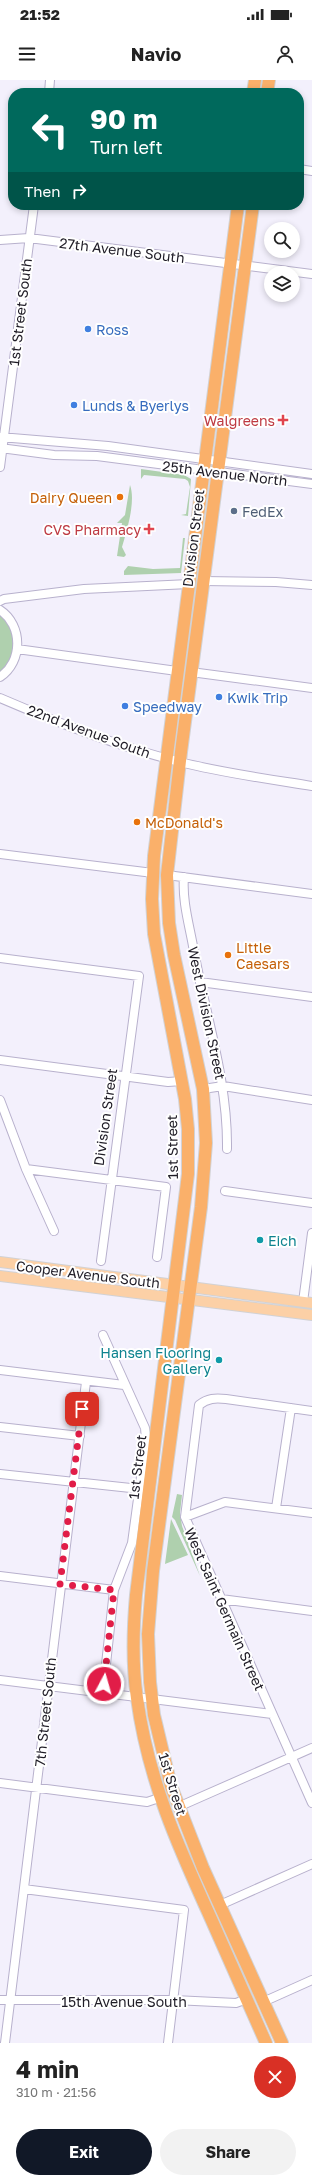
<!DOCTYPE html>
<html lang="en">
<head>
<meta charset="utf-8">
<style>
  body { margin:0; font-family:"Golos Text",sans-serif; background:#f2f2f2; color:#222; height:100vh; display:flex; flex-direction:column; font-size:15px; white-space:nowrap }
  * { box-sizing:border-box; margin:0 }
  p { font-size:13px; color:#767676 }
  .icon { flex:none; width:22px; height:22px; fill:none; stroke:currentColor; stroke-width:2; stroke-linecap:round; stroke-linejoin:round }
  .map { position:relative; height:1963px; overflow:hidden }
  .side { display:flex; flex-direction:column; background:#fff; flex:1 }
  .side>* { flex:none }
  .top-card { position:absolute; left:8px; top:8px; width:296px; height:122px; border-radius:16px; box-shadow:0 2px 6px #0003; background:#00695c; color:#fff; overflow:hidden }
  .buttons { position:absolute; left:264px; top:142px; display:grid; gap:8px }
  .buttons a { display:grid; place-items:center; width:36px; height:36px; border-radius:50%; background:#fff; box-shadow:0 2px 6px #0003; font-size:20px }
  .pin { position:absolute; display:grid; place-items:center; width:34px; height:34px; color:#fff; margin:-17px; border-radius:8px; box-shadow:0 2px 6px #0006 }
  .me { position:absolute; width:44px; margin:-22px; rotate:6deg; stroke-linejoin:round; filter:drop-shadow(0 0 3px #0008) }
  .turn { display:flex; align-items:center; gap:14px; height:84px; padding:0 16px; font-size:18px }
  .turn .icon { width:52px; height:52px; stroke-width:2.5 }
  .turn b { display:block; font-size:28px; line-height:34px }
  .then { display:flex; align-items:center; height:38px; padding:0 16px; background:#0003; gap:8px; font-size:15px }
  .round { display:grid; place-items:center; flex:none; width:42px; height:42px; border-radius:21px; background:#f2f2f2 }
  .head { display:flex; align-items:center; justify-content:space-between; height:68px; padding:0 16px }
  h1 { font-size:24px; font-weight:700; line-height:30px }
  .cta { display:flex; gap:8px; margin-top:auto; padding:8px 16px }
  .cta a { flex:1; height:46px; border-radius:24px; background:#111827; color:#fff; font-size:16px; font-weight:700; line-height:46px; text-align:center }
  .cta a+a { background:#f2f2f2; color:#222 }
  .status { display:flex; justify-content:space-between; align-items:center; height:28px; padding:0 20px; background:#fff; direction:ltr }
  .status svg { height:11px; fill:currentColor }
  header { display:flex; justify-content:space-between; align-items:center; height:52px; padding:0 16px; background:#fff; font-size:18px; font-weight:700 }
  .map>svg:first-child { display:block }
  .green { fill:#afd0ae }
  .lines { fill:none; stroke-linecap:round; stroke-linejoin:round }
  .minor-casing { stroke:#b8b1cd; stroke-width:10 }
  .major-casing { stroke:#d2d2d4; stroke-width:12 }
  .highway-casing { stroke:#d2d2d4; stroke-width:14 }
  .minor { stroke:#fff; stroke-width:8 }
  .major { stroke:#fcd0a6; stroke-width:10 }
  .highway { stroke:#fab06a; stroke-width:12 }
  .route { stroke:#e11d48; stroke-width:7; stroke-dasharray:0 12.6 }
  .shop-dot { fill:#3f7fe0; stroke:#fff; stroke-width:1.5 }
  .health-dot { fill:#e0444e; stroke:#fff; stroke-width:1.5 }
  .food-dot { fill:#e8710a; stroke:#fff; stroke-width:1.5 }
  .service-dot { fill:#5c6f8a; stroke:#fff; stroke-width:1.5 }
  .culture-dot { fill:#0f9aa8; stroke:#fff; stroke-width:1.5 }
  .labels { text-anchor:middle; dominant-baseline:central; stroke-width:4; stroke-linejoin:round; paint-order:stroke }
  .street-label { font-size:14px; fill:#1f1c26; stroke:#fff }
  .shop-label { font-size:14px; fill:#366cbe; stroke:#fff; text-anchor:start }
  .health-label { font-size:14px; fill:#be3a42; stroke:#fff; text-anchor:end }
  .food-label { font-size:14px; fill:#c56008; stroke:#fff; text-anchor:start }
  .service-label { font-size:14px; fill:#4e5e75; stroke:#fff; text-anchor:start }
  .culture-label { font-size:14px; fill:#0d838f; stroke:#fff; text-anchor:start }
</style>
</head>
<body>
<div class="status"><b>21:52</b><svg viewBox="0 0 49 12"><path d="M0 12V9h3v3zM5 12V6h3v6zM10 12V3h3v9zM15 12V0h3v12zM26 1h20v11H26zM47 4h2v5h-2z"/></svg></div>
<header><svg class="icon" aria-label="menu" viewBox="0 0 24 24"><path d="M4 6h16M4 12h16M4 18h16"/></svg>Navio<svg class="icon" aria-label="person" viewBox="0 0 24 24"><circle cx="12" cy="8" r="4"/><path d="M4 21q1-7 8-7t8 7"/></svg></header>
<div class="map">
<svg width="312" height="1963" viewBox="0 0 312 1963">
  <rect width="100%" height="100%" fill="#f3f0fc"/>
  <path class="green" d="M141 389 184 395 191 399 188 436 181 435 186 434 190 407 188 401 185 399 144 395 141 399Z
    M130 405C136 421 127 450 122 467L126 475 124 477 117 476 122 443H117L125 435Z
    M183 458H185L181 493 124 495V491L128 486 153 489 180 488Z
    M0 535C18 552 18 575 0 592Z
    M177 1414 182 1415 180 1433 182 1446 200 1496 175 1440 172 1437Z
    M171 1439 188 1475 165 1484Z"/>
  <g class="lines">
    <defs>
      <path id="minor" d="M49 13 50 0
        M299 89 312 91
        M0 160 29 158 312 194
        M0 357 108 366 312 394
        M0 368 54 375 97 376 312 404
        M0 387 34 125
        M203 501 276 502 312 505
        M0 521 4 519 84 509 189 504
        M0 530C23 545 23 582 0 597
        M17 569 177 591
        M191 592 312 608
        M0 618C58 643 119 667 180 682 223 693 268 699 312 706
        M0 774 153 793
        M167 795 312 814
        M184 797C182 820 189 844 193 866 205 934 228 1000 227 1069
        M0 878 139 896 101 1181
        M200 902 312 917
        M0 980 168 1002 182 1001
        M203 1009 223 1006 312 1020
        M0 1020 26 1089 54 1151
        M26 1089 166 1107 157 1177
        M225 1111 312 1123
        M303 1222 312 1153
        M103 1255 145 1348 146 1360 132 1463 114 1510 103 1612
        M0 1290 124 1305
        M312 1331 226 1319C215 1318 208 1318 199 1325L185 1437 312 1723
        M0 1347 80 1356
        M0 1394 140 1409
        M276 1428 291 1328
        M185 1437 225 1422 312 1433
        M0 1496 114 1510
        M221 1519 312 1531
        M0 1600 272 1634
        M0 1703 147 1722 159 1718
        M178 1727 312 1668
        M24 1809 184 1830 168 1963
        M220 1825 312 1784
        M0 1920H174L236 1923 247 1919
        M263 1922 312 1900
        M5 1963 86 1302"/>
      <path id="major" d="M0 1182 312 1223
        M0 1196 312 1235"/>
      <path id="highway" d="M253 13 255 0
        M267 13 269 0
        M238 125 154 776 152 819 154 854 185 1019 188 1049V1094L136 1515C133 1549 132 1585 137 1618 148 1700 178 1766 212 1841 230 1882 248 1923 266 1963
        M253 125 181 672 167 795 169 843 174 875 203 1009 206 1063 201 1127 153 1491 148 1554 150 1602 154 1635 171 1706 203 1788 282 1963"/>
    </defs>
    <use href="#minor" class="minor-casing"/>
    <use href="#major" class="major-casing"/>
    <use href="#highway" class="highway-casing"/>
    <use href="#minor" class="minor"/>
    <use href="#major" class="major"/>
    <use href="#highway" class="highway"/>
  </g>
  <g class="lines">
    <path class="route" d="M82 1329 60 1504 114 1510 104 1604"/>
  </g>
  <g class="shop-dot">
    <circle cx="88" cy="249" r="4"/>
    <circle cx="74" cy="325" r="4"/>
    <circle cx="219" cy="617" r="4"/>
    <circle cx="125" cy="626" r="4"/>
  </g>
  <g class="health-dot">
    <path d="M281 334h4v4h4v4h-4v4h-4v-4h-4v-4h4z"/>
    <path d="M147 443h4v4h4v4h-4v4h-4v-4h-4v-4h4z"/>
  </g>
  <g class="food-dot">
    <circle cx="120" cy="417" r="4"/>
    <circle cx="137" cy="742" r="4"/>
    <circle cx="228" cy="875" r="4"/>
  </g>
  <circle class="service-dot" cx="234" cy="431" r="4"/>
  <g class="culture-dot">
    <circle cx="260" cy="1160" r="4"/>
    <circle cx="219" cy="1280" r="4"/>
  </g>
  <g class="labels">
    <g class="street-label">
      <text transform="translate(122 170) rotate(7)">27th Avenue South</text>
      <text transform="translate(20 232) rotate(-83)">1st Street South</text>
      <text transform="translate(225 393) rotate(7)">25th Avenue North</text>
      <text transform="translate(193 458) rotate(-83)">Division Street</text>
      <text transform="translate(89 651) rotate(20)">22nd Avenue South</text>
      <text transform="translate(207 933) rotate(78)">West Division Street</text>
      <text transform="translate(105 1037) rotate(-82)">Division Street</text>
      <text transform="translate(172 1067) rotate(-91)">1st Street</text>
      <text transform="translate(88 1194) rotate(7)">Cooper Avenue South</text>
      <text transform="translate(137 1387) rotate(-83)">1st Street</text>
      <text transform="translate(225 1529) rotate(66)">West Saint Germain Street</text>
      <text transform="translate(45 1632) rotate(-84)">7th Street South</text>
      <text transform="translate(173 1704) rotate(73)">1st Street</text>
      <text x="124" y="1921">15th Avenue South</text>
    </g>
    <g class="shop-label">
      <text x="96" y="249">Ross</text>
      <text x="82" y="325">Lunds &amp; Byerlys</text>
      <text x="227" y="617">Kwik Trip</text>
      <text x="133" y="626">Speedway</text>
    </g>
    <g class="health-label">
      <text x="275" y="340">Walgreens</text>
      <text x="141" y="449">CVS Pharmacy</text>
    </g>
    <g class="food-label">
      <text x="112" y="417" text-anchor="end">Dairy Queen</text>
      <text x="145" y="742">McDonald's</text>
      <text x="236" y="867">Little<tspan x="236" dy="16">Caesars</tspan></text>
    </g>
    <g class="service-label">
      <text x="242" y="431">FedEx</text>
    </g>
    <g class="culture-label">
      <text x="268" y="1160">Eich</text>
      <text x="211" y="1272" text-anchor="end">Hansen Flooring<tspan x="211" dy="16">Gallery</tspan></text>
    </g>
  </g>
</svg>
<div class="buttons">
<a><svg class="icon" aria-label="search" viewBox="0 0 24 24"><circle cx="10" cy="10" r="6"/><path d="M15 15l6 6"/></svg></a>
<a><svg class="icon" aria-label="layers" viewBox="0 0 24 24"><path d="M12 4l9 5-9 5-9-5zM3 14l9 5 9-5"/></svg></a>
</div>
<div class="pin" style="left:82px;top:1329px;background:#d93025"><svg class="icon" aria-label="arrive" viewBox="0 0 24 24"><path d="M6 21V4h12l-3 4 3 4H6"/></svg></div>
<svg class="me" style="left:104px;top:1604px" viewBox="-20 -20 40 40"><circle r="17" fill="#e11d48" stroke="#fff" stroke-width="3"/><path d="M0-11L8 9 0 5-8 9z" fill="#fff"/></svg>
<div class="top-card">
<div class="turn"><svg class="icon" aria-label="left" viewBox="0 0 24 24"><path d="M17 20v-9H6M10 6l-5 5 5 5"/></svg><div><b>90 m</b>Turn left</div></div>
<div class="then">Then<svg class="icon" aria-label="right" viewBox="0 0 24 24"><path d="M7 20v-9h11M14 6l5 5-5 5"/></svg></div>
</div>
</div>
<section class="side">
<div class="head"><div><h1>4 min</h1><p>310 m · 21:56</p></div><a class="round" style="background:#d93025;color:#fff"><svg class="icon" aria-label="close" viewBox="0 0 24 24"><path d="M6 6l12 12M18 6L6 18"/></svg></a></div>
<div class="cta"><a>Exit</a><a>Share</a></div>
</section>
</body>
</html>
